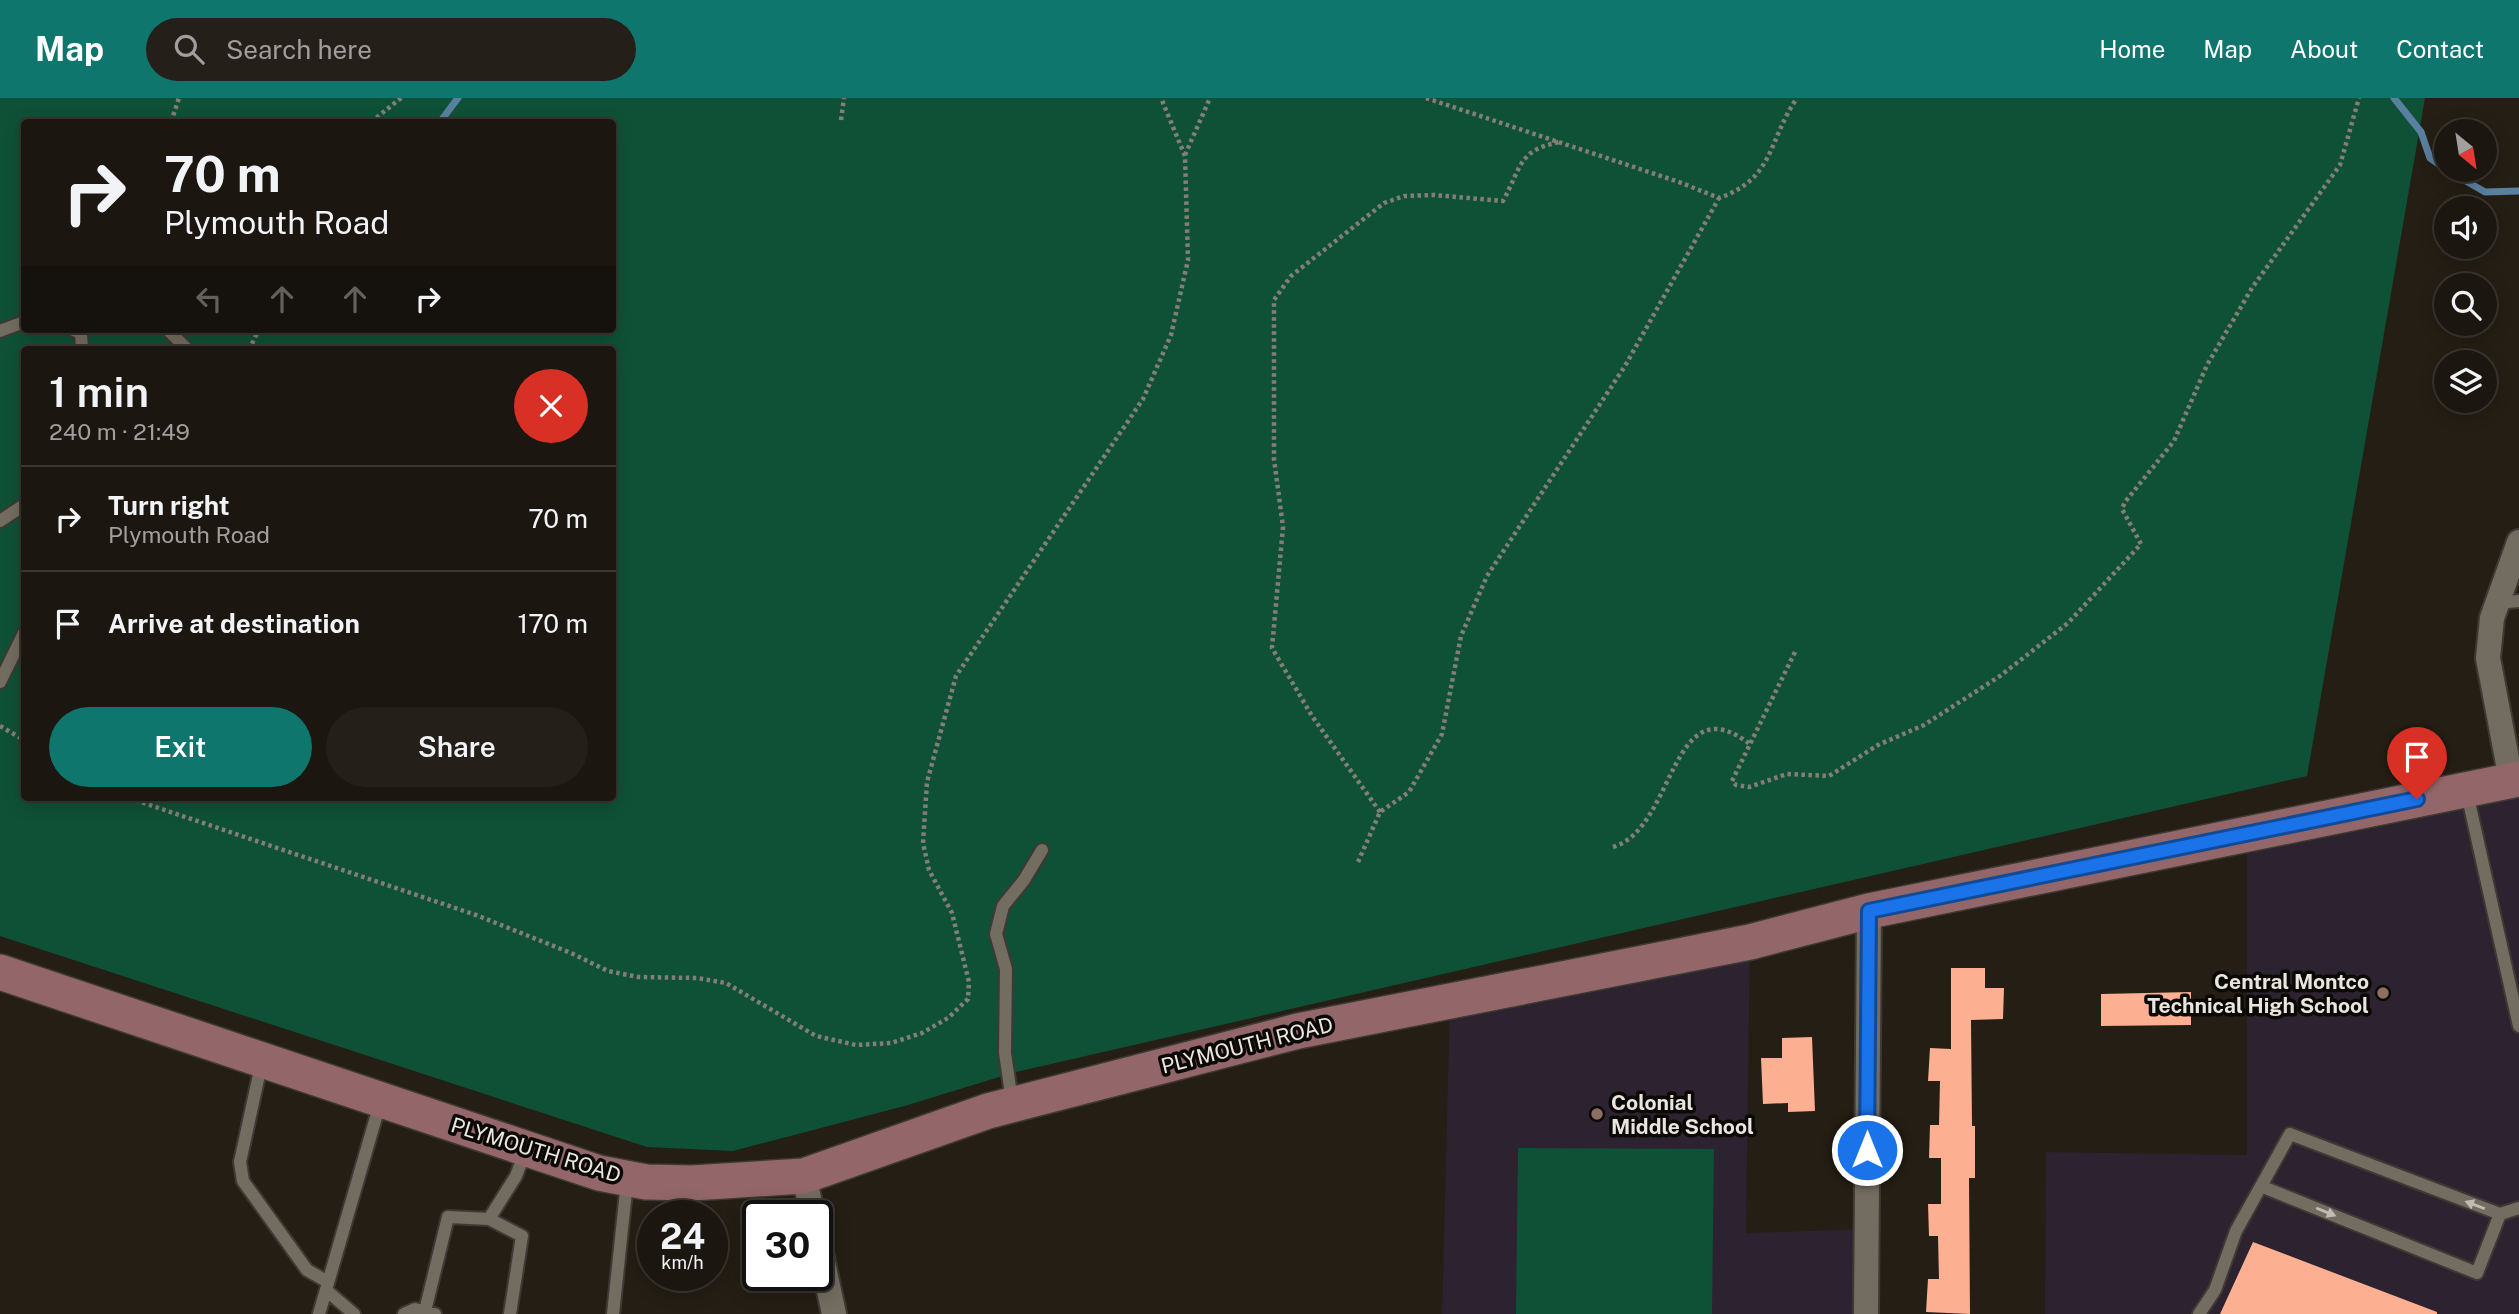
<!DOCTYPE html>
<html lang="en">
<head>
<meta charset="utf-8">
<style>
  body { margin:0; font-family:"Public Sans",sans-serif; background:#241f18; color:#f1f3f6; height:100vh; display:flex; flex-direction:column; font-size:26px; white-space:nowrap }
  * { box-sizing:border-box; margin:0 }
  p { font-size:23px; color:#a09f9e }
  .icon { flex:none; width:38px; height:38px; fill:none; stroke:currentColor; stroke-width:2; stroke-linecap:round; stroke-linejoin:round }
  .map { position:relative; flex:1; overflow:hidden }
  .drawer { position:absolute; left:21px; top:248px; width:595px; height:455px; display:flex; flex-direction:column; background:#1b160f; border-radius:7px; box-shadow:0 4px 18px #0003,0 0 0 2px #39352f }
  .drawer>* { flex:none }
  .banner { position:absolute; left:21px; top:21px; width:595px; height:214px; border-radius:7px; box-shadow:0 4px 18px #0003,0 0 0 2px #39352f; background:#1b160f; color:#f1f3f6; overflow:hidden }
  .needle { width:46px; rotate:150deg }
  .buttons { position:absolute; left:2434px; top:21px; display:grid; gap:14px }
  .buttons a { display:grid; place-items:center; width:63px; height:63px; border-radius:50%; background:#1b160f; box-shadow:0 4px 18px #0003,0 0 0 2px #39352f; font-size:35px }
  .speed { position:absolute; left:637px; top:1102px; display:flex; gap:14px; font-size:35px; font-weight:700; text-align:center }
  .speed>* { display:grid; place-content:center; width:91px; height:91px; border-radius:50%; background:#1b160f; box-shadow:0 4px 18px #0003,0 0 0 2px #39352f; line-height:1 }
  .speed small { font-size:18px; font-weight:400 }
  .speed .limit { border:4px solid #111; border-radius:10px; background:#fff; color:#111 }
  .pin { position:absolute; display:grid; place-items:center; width:60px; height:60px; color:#fff; margin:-72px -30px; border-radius:50% 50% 50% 0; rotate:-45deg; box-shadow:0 0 7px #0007 }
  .pin .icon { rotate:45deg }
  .me { position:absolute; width:77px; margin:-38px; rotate:0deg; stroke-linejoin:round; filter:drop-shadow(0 0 5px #0008) }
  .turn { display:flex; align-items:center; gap:24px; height:147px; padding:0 28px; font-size:32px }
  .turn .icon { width:91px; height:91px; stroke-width:2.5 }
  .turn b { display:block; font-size:49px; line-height:60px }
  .lanes { display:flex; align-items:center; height:66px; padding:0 28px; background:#0003; justify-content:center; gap:35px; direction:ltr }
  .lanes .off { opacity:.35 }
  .round { display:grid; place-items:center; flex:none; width:74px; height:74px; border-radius:37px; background:#241f18 }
  .summary { display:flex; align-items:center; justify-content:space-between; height:119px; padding:0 28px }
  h1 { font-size:42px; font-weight:600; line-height:52px }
  .button { display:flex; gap:14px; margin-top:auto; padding:14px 28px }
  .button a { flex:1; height:80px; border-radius:42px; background:#0f766e; color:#fff; font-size:28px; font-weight:600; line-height:80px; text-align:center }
  .button a+a { background:#241f18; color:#f1f3f6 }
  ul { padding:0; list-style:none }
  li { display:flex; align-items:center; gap:21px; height:105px; padding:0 28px; border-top:2px solid #39352f }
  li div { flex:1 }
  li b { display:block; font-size:26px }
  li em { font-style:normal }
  header { display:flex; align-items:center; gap:42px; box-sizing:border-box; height:98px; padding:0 35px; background:#0f766e; color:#fff }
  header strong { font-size:33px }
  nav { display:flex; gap:38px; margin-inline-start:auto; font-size:24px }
  .search { width:490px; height:63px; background:#241f18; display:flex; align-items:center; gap:18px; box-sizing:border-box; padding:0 24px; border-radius:38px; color:#a09f9e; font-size:26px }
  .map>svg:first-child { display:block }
  .education { fill:#2c2230 }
  .green { fill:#0f5137; fill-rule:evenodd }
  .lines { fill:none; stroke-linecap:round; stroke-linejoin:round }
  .stream { stroke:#5a80a1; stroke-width:7 }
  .building { fill:#fcaf91 }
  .lane-casing { stroke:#3e3933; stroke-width:16 }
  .street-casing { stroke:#3e3933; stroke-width:28 }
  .secondary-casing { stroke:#3e3933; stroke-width:38 }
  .path { stroke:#847f76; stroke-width:4.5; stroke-dasharray:3.5 3.5; stroke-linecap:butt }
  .lane { stroke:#736c60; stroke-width:12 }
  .street { stroke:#736c60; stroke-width:24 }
  .secondary { stroke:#93676a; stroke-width:35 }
  .oneway { fill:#c0bbb3 }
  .route-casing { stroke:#114b97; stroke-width:18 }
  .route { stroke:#1a73e8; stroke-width:12 }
  .education-dot { fill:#8d6e63; stroke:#0b0905; stroke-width:2.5 }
  .labels { text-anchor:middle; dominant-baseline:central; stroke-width:7; stroke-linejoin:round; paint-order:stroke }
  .poi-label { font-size:21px; font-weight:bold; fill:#eae6df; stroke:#0b0905; text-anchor:end }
  .street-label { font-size:21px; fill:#eae6df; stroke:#0b0905 }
</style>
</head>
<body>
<header>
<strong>Map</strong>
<div class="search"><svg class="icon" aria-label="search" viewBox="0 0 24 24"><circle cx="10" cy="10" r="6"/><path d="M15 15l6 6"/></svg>Search here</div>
<nav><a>Home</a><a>Map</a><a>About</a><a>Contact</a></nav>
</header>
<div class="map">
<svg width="2519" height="1216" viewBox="0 0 2519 1216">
  <rect width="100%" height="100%" fill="#241e14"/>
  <path class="education" d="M2519 681V1216H2045L2046 1054 2247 1057V736Z
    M1750 844 1746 1135 1867 1131 1866 1216H1442L1450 901Z"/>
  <path class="green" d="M0 0H2425L2307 678 1012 975 908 1007 733 1053 647 1049 0 838ZM24 24H612V231H24ZM24 252H612V700H24Z
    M1518 1050 1714 1051 1712 1216H1516Z"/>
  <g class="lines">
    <path class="stream" d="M2394 0 2421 34 2430 60 2446 71
      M440 24 458 0
      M2447 72 2485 94 2519 93"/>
  </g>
  <path class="building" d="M1951 870H1985V890H2004L2003 921 1971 922 1972 1028H1975V1080H1969L1970 1216 1926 1214 1928 1181H1939L1938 1138H1929L1928 1106H1941V1060H1929L1930 1027H1939L1940 983H1928L1930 950 1951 951Z
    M2191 894V927L2101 928V896Z
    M1812 939 1815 1013 1788 1014V1005L1763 1006 1761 960H1782V940Z
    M2253 1144 2437 1214V1216H2220Z"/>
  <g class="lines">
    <defs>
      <path id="lane" d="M71 231 81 235 82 252
        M167 231 188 252
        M0 233 24 224
        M0 423 24 407
        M2497 505 2519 503
        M0 584 24 535
        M2467 695 2519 928
        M262 963 240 1064 243 1083 307 1172 328 1184
        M1012 1003 1005 955 1006 871 996 836 1003 808 1024 782 1042 752
        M2500 1116 2519 1110
        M326 1192 354 1216
        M425 1213 448 1119 489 1121
        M319 1216 381 1002
        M404 1216 415 1211 435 1216
        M510 1216 522 1138 489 1121 516 1078 525 1054
        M613 1216 627 1084
        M2199 1216 2215 1192 2236 1133 2290 1036 2500 1116 2477 1175 2263 1089"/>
      <path id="street" d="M2511 682 2488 560 2492 520 2519 444
        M804 1078 813 1118
        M817 1136 834 1216
        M1866 1216 1869 813"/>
      <path id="secondary" d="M0 874 599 1075 646 1084 692 1085 804 1078 988 1013 1298 933 1750 844 1869 813 2519 681"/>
    </defs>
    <use href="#lane" class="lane-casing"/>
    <use href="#street" class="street-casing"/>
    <use href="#secondary" class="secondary-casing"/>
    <path class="path" d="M1426 0 1679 84 1719 100C1775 80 1767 44 1797 0
      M841 22 844 0
      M171 24 179 0
      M371 24 401 0
      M1185 57 1210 0
      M249 252 259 231
      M1795 554 1732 683 1736 687 1749 689 1787 676 1829 678 1878 647 1924 627 2000 578 2068 525 2141 446 2122 411 2125 404 2174 343 2207 267 2252 190 2340 67 2359 0
      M0 628 24 642
      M129 700 476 817 571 855 608 873 638 879 697 880 726 885 816 938 856 947 891 945 922 935 948 920 968 901 969 884 952 815 929 772 923 745 927 684 956 578 1143 301 1171 237 1188 162 1185 58 1161 0
      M1380 714 1312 618 1272 550 1283 429 1274 361V202L1291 178 1384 105 1404 98 1434 97 1503 103C1522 68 1518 52 1560 44
      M1613 749C1676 731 1670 583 1751 647
      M1358 764 1380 714 1409 694 1442 636 1461 538 1487 478 1625 268 1719 100"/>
    <use href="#lane" class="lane"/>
    <use href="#street" class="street"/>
    <use href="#secondary" class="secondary"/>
  </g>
  <defs><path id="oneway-solid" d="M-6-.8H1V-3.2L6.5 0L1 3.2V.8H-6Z" transform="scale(1.75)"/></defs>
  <g class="oneway">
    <use href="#oneway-solid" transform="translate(2475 1107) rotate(-159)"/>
    <use href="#oneway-solid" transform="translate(2326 1114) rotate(22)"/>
  </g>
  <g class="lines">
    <defs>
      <path id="route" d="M1867 1052 1869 813 2417 701"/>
    </defs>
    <use href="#route" class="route-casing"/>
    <use href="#route" class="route"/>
  </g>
  <g class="education-dot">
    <circle cx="2383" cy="895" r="7"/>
    <circle cx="1597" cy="1016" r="7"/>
  </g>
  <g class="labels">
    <g class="poi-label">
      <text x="2369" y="883">Central Montco<tspan x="2369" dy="24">Technical High School</tspan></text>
      <text x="1611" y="1004" text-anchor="start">Colonial<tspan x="1611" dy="24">Middle School</tspan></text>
    </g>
    <g class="street-label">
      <text transform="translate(1247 947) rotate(-14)">PLYMOUTH ROAD</text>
      <text transform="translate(536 1052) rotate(17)">PLYMOUTH ROAD</text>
    </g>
  </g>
</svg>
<div class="buttons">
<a><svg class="needle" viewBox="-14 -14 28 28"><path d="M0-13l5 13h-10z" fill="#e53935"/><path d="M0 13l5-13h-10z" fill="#a09f9e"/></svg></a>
<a><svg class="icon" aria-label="sound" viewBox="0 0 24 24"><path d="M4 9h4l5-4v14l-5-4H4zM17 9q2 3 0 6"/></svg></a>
<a><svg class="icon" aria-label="search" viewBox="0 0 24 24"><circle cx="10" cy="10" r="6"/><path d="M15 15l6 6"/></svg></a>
<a><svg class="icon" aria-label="layers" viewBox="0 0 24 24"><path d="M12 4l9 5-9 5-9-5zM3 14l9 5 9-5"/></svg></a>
</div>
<div class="speed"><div>24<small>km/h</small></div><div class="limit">30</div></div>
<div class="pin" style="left:2417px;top:701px;background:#d93025"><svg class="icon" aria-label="arrive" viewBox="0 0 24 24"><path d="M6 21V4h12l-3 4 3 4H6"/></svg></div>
<svg class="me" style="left:1867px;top:1052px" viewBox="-20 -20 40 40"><circle r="17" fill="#1a73e8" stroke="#fff" stroke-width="3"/><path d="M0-11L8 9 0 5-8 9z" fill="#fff"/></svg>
<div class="banner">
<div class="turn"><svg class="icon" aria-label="right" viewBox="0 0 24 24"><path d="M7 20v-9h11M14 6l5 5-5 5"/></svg><div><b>70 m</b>Plymouth Road</div></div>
<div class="lanes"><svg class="icon off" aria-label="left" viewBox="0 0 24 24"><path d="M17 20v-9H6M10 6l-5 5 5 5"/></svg><svg class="icon off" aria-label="ahead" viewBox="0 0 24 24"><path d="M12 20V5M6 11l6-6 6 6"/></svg><svg class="icon off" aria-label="ahead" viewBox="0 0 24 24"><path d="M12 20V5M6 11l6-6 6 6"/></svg><svg class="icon" aria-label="right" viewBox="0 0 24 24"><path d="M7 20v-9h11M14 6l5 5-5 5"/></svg></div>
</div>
<section class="drawer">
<div class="summary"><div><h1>1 min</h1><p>240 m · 21:49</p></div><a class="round" style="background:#d93025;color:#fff"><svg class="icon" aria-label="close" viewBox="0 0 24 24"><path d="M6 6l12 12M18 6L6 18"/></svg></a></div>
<ul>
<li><svg class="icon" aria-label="right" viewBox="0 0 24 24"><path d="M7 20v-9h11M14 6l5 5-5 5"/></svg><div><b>Turn right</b><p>Plymouth Road</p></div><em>70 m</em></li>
<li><svg class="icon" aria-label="arrive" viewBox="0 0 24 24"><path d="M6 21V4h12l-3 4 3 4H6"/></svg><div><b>Arrive at destination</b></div><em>170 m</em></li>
</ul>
<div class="button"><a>Exit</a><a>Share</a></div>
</section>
</div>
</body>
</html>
